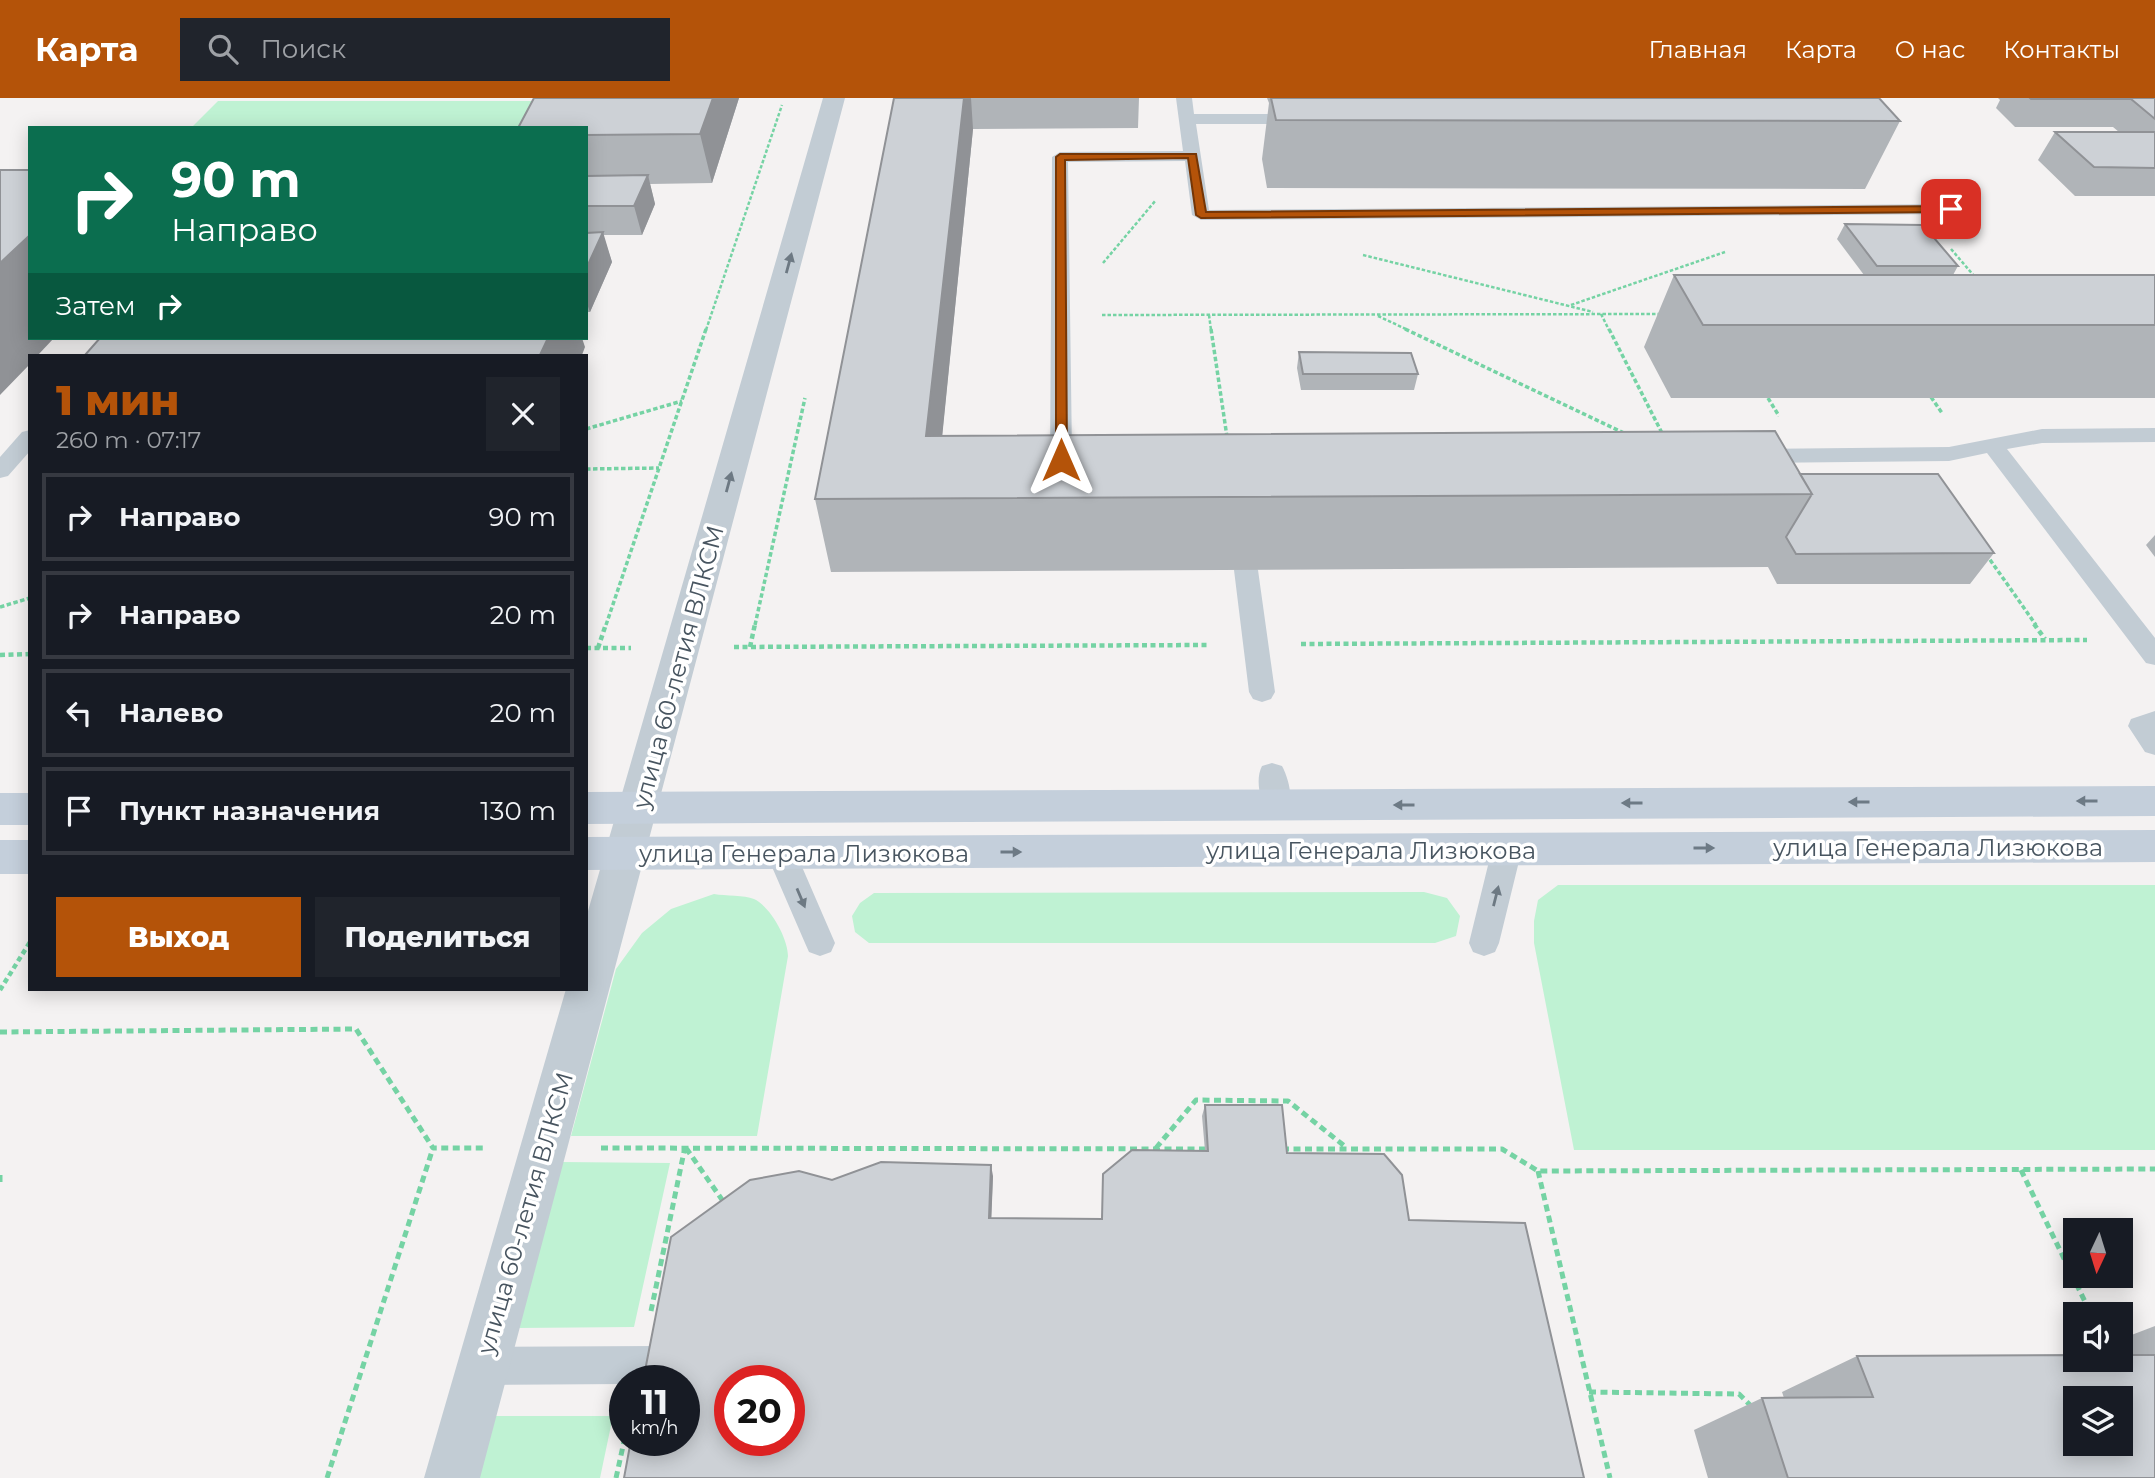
<!DOCTYPE html>
<html lang="ru">
<head>
<meta charset="utf-8">
<style>
  body { margin:0; font-family:Montserrat,sans-serif; background:#20242c; color:#f1f3f6; height:100vh; display:flex; flex-direction:column; font-size:26px; white-space:nowrap }
  * { box-sizing:border-box; margin:0 }
  p { font-size:23px; color:#9ea1a6 }
  .icon { flex:none; width:38px; height:38px; fill:none; stroke:currentColor; stroke-width:2; stroke-linecap:round; stroke-linejoin:round }
  .map { position:relative; flex:1; overflow:hidden }
  .details { position:absolute; left:28px; top:256px; width:560px; height:637px; display:flex; flex-direction:column; background:#171b24; border-radius:0px; box-shadow:0 4px 18px #0003 }
  .details>* { flex:none }
  .banner { position:absolute; left:28px; top:28px; width:560px; height:214px; border-radius:0px; box-shadow:0 4px 18px #0003; background:#0b6e4f; color:#fff; overflow:hidden }
  .needle { width:46px; rotate:184deg }
  .controls { position:absolute; left:2063px; top:1120px; display:grid; gap:14px }
  .controls a { display:grid; place-items:center; width:70px; height:70px; border-radius:0px; background:#171b24; box-shadow:0 4px 18px #0003; font-size:35px }
  .speed { position:absolute; left:609px; top:1267px; display:flex; gap:14px; font-size:35px; font-weight:700; text-align:center }
  .speed>* { display:grid; place-content:center; width:91px; height:91px; border-radius:50%; background:#171b24; box-shadow:0 4px 18px #0003; line-height:1 }
  .speed small { font-size:18px; font-weight:400 }
  .speed .limit { border:10px solid #d22; background:#fff; color:#111 }
  .pin { position:absolute; display:grid; place-items:center; width:60px; height:60px; color:#fff; margin:-30px; border-radius:14px; box-shadow:0 4px 10px #0006 }
  .me { position:absolute; width:77px; margin:-38px; rotate:0deg; stroke-linejoin:round; filter:drop-shadow(0 0 5px #0008) }
  .turn { display:flex; align-items:center; gap:24px; height:147px; padding:0 28px; font-size:32px }
  .turn .icon { width:91px; height:91px; stroke-width:2.5 }
  .turn b { display:block; font-size:49px; line-height:60px }
  .then { display:flex; align-items:center; height:66px; padding:0 28px; background:#0003; gap:14px; font-size:26px }
  .round { display:grid; place-items:center; flex:none; width:74px; height:74px; border-radius:0px; background:#20242c }
  .summary { display:flex; align-items:center; justify-content:space-between; height:119px; padding:0 28px }
  h1 { font-size:42px; font-weight:800; line-height:52px; color:#b45309 }
  .action { display:flex; gap:14px; margin-top:auto; padding:14px 28px }
  .action a { flex:1; height:80px; border-radius:0px; background:#b45309; color:#fff; font-size:28px; font-weight:800; line-height:80px; text-align:center }
  .action a+a { background:#20242c; color:#f1f3f6 }
  ul { padding:0; list-style:none }
  li { display:flex; align-items:center; gap:21px; height:88px; margin:0 14px 10px; padding:0 14px; border:4px solid #363941; border-radius:0px }
  li div { flex:1 }
  li b { display:block; font-size:26px }
  li em { font-style:normal }
  header { display:flex; align-items:center; gap:42px; box-sizing:border-box; height:98px; padding:0 35px; background:#b45309; color:#fff }
  header strong { font-size:33px }
  nav { display:flex; gap:38px; margin-inline-start:auto; font-size:24px }
  .search { width:490px; height:63px; background:#20242c; display:flex; align-items:center; gap:18px; box-sizing:border-box; padding:0 24px; border-radius:0px; color:#9ea1a6; font-size:26px }
  .map>svg:first-child { display:block }
  .green { fill:#bff2d3 }
  .lines { fill:none; stroke-linecap:round; stroke-linejoin:round }
  .path-far3 { stroke:#75d3a4; stroke-width:2.5; stroke-dasharray:3.5 2; stroke-linecap:butt }
  .path-far2 { stroke:#75d3a4; stroke-width:3.5; stroke-dasharray:4.5 2.5; stroke-linecap:butt }
  .path-far1 { stroke:#75d3a4; stroke-width:4.5; stroke-dasharray:5 3.5; stroke-linecap:butt }
  .path { stroke:#75d3a4; stroke-width:5; stroke-dasharray:7 4.5; stroke-linecap:butt }
  .service { fill:#c2ccd4; fill-rule:evenodd }
  .tertiary { fill:#c2ccd4; fill-rule:evenodd }
  .secondary { fill:#c4cfdb; fill-rule:evenodd }
  .wall { fill:#b0b4b8 }
  .shaded-wall { fill:#909296 }
  .building { fill:#cdd1d6; stroke:#909296; stroke-width:2; fill-rule:evenodd }
  .oneway { fill:#6d7983 }
  .oneway2 { fill:#6d7a85 }
  .route { fill:#b45309; stroke:#753606; stroke-width:2 }
  .labels { text-anchor:middle; dominant-baseline:central; stroke-width:7; stroke-linejoin:round; paint-order:stroke }
  .street-label { font-size:24px; fill:#485560; stroke:#fff }
</style>
</head>
<body>
<header>
<strong>Карта</strong>
<div class="search"><svg class="icon" aria-label="search" viewBox="0 0 24 24"><circle cx="10" cy="10" r="6"/><path d="M15 15l6 6"/></svg>Поиск</div>
<nav><a>Главная</a><a>Карта</a><a>О нас</a><a>Контакты</a></nav>
</header>
<div class="map">
<svg width="2155" height="1380" viewBox="0 0 2155 1380">
  <rect width="100%" height="100%" fill="#f4f2f2"/>
  <path class="green" d="M218 3H543L526 30H191Z
    M1558 787H2155V1052H1574L1534 845V823L1538 802Z
    M1424 794 1447 800 1460 818 1456 838 1435 845H869L855 834 852 818 860 805 874 795Z
    M714 796C726 798 744 797 754 801 771 809 788 841 788 858L757 1038H571L616 871 642 835 671 811Z
    M561 1064 670 1065 634 1229 516 1230Z
    M486 1318H613L600 1380H469Z"/>
  <g class="lines">
    <path class="path-far3" d="M1951 151 1975 179
      M1363 157 1593 214
      M1103 165 1156 102
      M1571 207 1725 154
      M1601 216 1609 232
      M1102 217 1661 216
      M1209 217 1211 232
      M1378 218 1408 232
      M706 232 782 7"/>
    <path class="path-far2" d="M1211 231 1227 339
      M1405 231 1626 336
      M1609 231 1664 339
      M1931 299 1942 315
      M1768 300 1779 318
      M586 331 682 303
      M586 371 659 370
      M1986 456 2036 527
      M0 509 30 500
      M606 527 706 231
      M755 527 805 300"/>
    <path class="path-far1" d="M2034 526 2045 541
      M1301 546 2087 542
      M734 549 1208 547
      M750 549 755 526
      M586 550H631
      M598 550 606 526
      M0 557 30 556
      M0 892 30 844"/>
    <path class="path" d="M0 934 356 931 433 1050H484
      M601 1050 1205 1051
      M686 1050 725 1106
      M1156 1050 1196 1002 1288 1003 1347 1050
      M1282 1051H1502L1538 1073 2155 1071
      M2021 1072 2091 1216
      M1538 1073 1610 1380
      M0 1077V1084
      M651 1213 685 1049
      M1589 1294 1739 1296 1751 1308
      M327 1380 433 1050
      M616 1380 625 1339"/>
    <path class="service" d="M1176 0H1192L1194 16H1305L1313 21 1305 26H1196L1209 112 1951 106 1960 111 1951 116 1201 122 1192 117 1185 63 1068 64 1072 355 1081 357 1084 362 1081 367H1053L1050 362 1052 59 1060 54 1183 53Z
      M2155 330V344L2042 345 2007 351 2155 540V567L2146 565 1987 355 1949 363 1750 365 1742 363 1739 358 1742 353 1750 351 1949 349 2042 331Z
      M30 332V353L8 378 0 380V359L22 334Z
      M1246 464 1254 466 1258 472 1275 594 1271 601 1262 604 1253 601 1249 594 1234 472 1238 466Z
      M2155 613V657L2145 654 2128 628 2131 621Z
      M1272 665 1282 668C1289 681 1294 702 1287 715L1277 718 1267 715C1260 702 1255 681 1262 668Z
      M1507 739 1517 743 1522 751 1499 845 1495 854 1484 858 1473 854 1469 845 1492 751 1497 743Z
      M781 743 791 747 796 755 835 845 831 854 820 858 809 854 805 845 766 755 771 747Z
      M657 1248 671 1253 676 1267 671 1281 665 1283H625V1286L483 1287 469 1282 464 1268 469 1254 483 1249Z"/>
    <path class="tertiary" d="M823 0H845L480 1380H424L566 891H586V820Z"/>
    <path class="secondary" d="M2155 688V718L586 726V694Z
      M0 695H30V727H0Z
      M2155 732V764L586 772V739Z
      M0 742H30V776H0Z"/>
  </g>
  <path class="wall" d="M534 0H739L712 85 650 86 655 106 642 137H603L612 164 590 214H586V30Z
    M894 0H1139L1138 30 973 31 942 338 1800 376 1994 455 1970 486H1777L1768 469 831 474 815 401Z
    M1267 0H1879L1900 23 1865 91 1267 90 1262 61 1269 5Z
    M1998 0H2155V98H2075L2038 62 2055 34H2119L2113 29H2015L1996 10 2000 2Z
    M1845 126 1958 168 1953 177H2155V300H1671L1644 249 1674 177H1864L1837 141Z
    M1299 254 1418 276 1414 292H1301L1297 270Z
    M2155 437V459L2146 447Z
    M1205 1007 1287 1055 1409 1122 1584 1380 832 1082 993 1078 991 1120 1102 1121 1205 1053 1202 1018Z
    M2155 1228V1380H1708L1694 1332 1762 1300H1784L1782 1294 1857 1258 2121 1262V1241Z"/>
  <path class="shaded-wall" d="M713 0H739L712 85 700 36Z
    M964 0H971L973 31 936 400 926 338Z
    M648 77 655 106 642 137 634 108Z
    M603 134 612 164 590 214 586 203V171Z
    M30 137V240H54L38 257H30V266L0 297V165Z
    M548 240H582L585 249 582 257H540Z
    M991 1067 993 1078 991 1130 989 1120Z"/>
  <path class="building" d="M534 0H713L700 36 586 37V30H518Z
    M894 0H964L926 338 1775 333 1812 396 815 401Z
    M1271 0H1879L1900 23 1276 22Z
    M2030 0H2155V21L2131 1H2031Z
    M2055 34H2155V70L2094 69Z
    M0 72H30V137L0 165Z
    M648 77 634 108H586V78Z
    M1845 126 1923 127 1958 168H1877Z
    M603 134 586 171V135Z
    M1674 177H2155V227H1703Z
    M100 240H548L540 257H85Z
    M1299 254 1411 255 1418 276H1303Z
    M1800 376H1938L1994 455 1796 456 1786 439 1812 396Z
    M1205 1007H1282L1287 1055 1384 1056 1402 1077 1409 1122 1525 1125 1584 1380H624L631 1342H684V1283H643L671 1139 750 1082 799 1073 832 1082 881 1064 991 1067 989 1120 1102 1121 1103 1076 1132 1052 1208 1053ZM730 1283H789V1342H730Z
    M2076 1257V1262H2121V1257H2155V1380H1788L1762 1300 1873 1299 1857 1258ZM2076 1300H2121V1346H2076Z"/>
  <defs><path id="oneway-solid" d="M-6-.8H1V-3.2L6.5 0L1 3.2V.8H-6Z" transform="scale(1.75)"/></defs>
  <g class="oneway">
    <use href="#oneway-solid" transform="translate(789 165) rotate(-75)"/>
    <use href="#oneway-solid" transform="translate(729 384) rotate(-75)"/>
    <use href="#oneway-solid" transform="translate(1496 798) rotate(-76)"/>
    <use href="#oneway-solid" transform="translate(801 800) rotate(67)"/>
  </g>
  <g class="oneway2">
    <use href="#oneway-solid" transform="translate(2087 703) rotate(180)"/>
    <use href="#oneway-solid" transform="translate(1859 704) rotate(180)"/>
    <use href="#oneway-solid" transform="translate(1632 705) rotate(180)"/>
    <use href="#oneway-solid" transform="translate(1404 707) rotate(180)"/>
    <use href="#oneway-solid" transform="translate(1704 750)"/>
    <use href="#oneway-solid" transform="translate(1011 754)"/>
  </g>
  <path class="route" d="M1196 56 1206 114 1951 108 1956 111 1951 114 1201 120 1196 117 1188 60 1065 62 1067 362 1061 366 1056 365V59L1060 56Z"/>
  <g class="labels">
    <g class="street-label">
      <text transform="translate(678 569) rotate(-75)">улица 60-летия ВЛКСМ</text>
      <text x="1938" y="749">улица Генерала Лизюкова</text>
      <text x="1371" y="752">улица Генерала Лизюкова</text>
      <text x="804" y="755">улица Генерала Лизюкова</text>
      <text transform="translate(525 1115) rotate(-74)">улица 60-летия ВЛКСМ</text>
    </g>
  </g>
</svg>
<div class="controls">
<a><svg class="needle" viewBox="-14 -14 28 28"><path d="M0-13l5 13h-10z" fill="#e53935"/><path d="M0 13l5-13h-10z" fill="#9ea1a6"/></svg></a>
<a><svg class="icon" aria-label="sound" viewBox="0 0 24 24"><path d="M4 9h4l5-4v14l-5-4H4zM17 9q2 3 0 6"/></svg></a>
<a><svg class="icon" aria-label="layers" viewBox="0 0 24 24"><path d="M12 4l9 5-9 5-9-5zM3 14l9 5 9-5"/></svg></a>
</div>
<div class="speed"><div>11<small>km/h</small></div><div class="limit">20</div></div>
<div class="pin" style="left:1951px;top:111px;background:#d93025"><svg class="icon" aria-label="arrive" viewBox="0 0 24 24"><path d="M6 21V4h12l-3 4 3 4H6"/></svg></div>
<svg class="me" style="left:1061px;top:362px" viewBox="-20 -20 40 40"><path d="M0-17L14 15 0 8-14 15z" fill="#b45309" stroke="#fff" stroke-width="4"/></svg>
<div class="banner">
<div class="turn"><svg class="icon" aria-label="right" viewBox="0 0 24 24"><path d="M7 20v-9h11M14 6l5 5-5 5"/></svg><div><b>90 m</b>Направо</div></div>
<div class="then">Затем<svg class="icon" aria-label="right" viewBox="0 0 24 24"><path d="M7 20v-9h11M14 6l5 5-5 5"/></svg></div>
</div>
<section class="details">
<div class="summary"><div><h1>1 мин</h1><p>260 m · 07:17</p></div><a class="round"><svg class="icon" aria-label="close" viewBox="0 0 24 24"><path d="M6 6l12 12M18 6L6 18"/></svg></a></div>
<ul>
<li><svg class="icon" aria-label="right" viewBox="0 0 24 24"><path d="M7 20v-9h11M14 6l5 5-5 5"/></svg><div><b>Направо</b></div><em>90 m</em></li>
<li><svg class="icon" aria-label="right" viewBox="0 0 24 24"><path d="M7 20v-9h11M14 6l5 5-5 5"/></svg><div><b>Направо</b></div><em>20 m</em></li>
<li><svg class="icon" aria-label="left" viewBox="0 0 24 24"><path d="M17 20v-9H6M10 6l-5 5 5 5"/></svg><div><b>Налево</b></div><em>20 m</em></li>
<li><svg class="icon" aria-label="arrive" viewBox="0 0 24 24"><path d="M6 21V4h12l-3 4 3 4H6"/></svg><div><b>Пункт назначения</b></div><em>130 m</em></li>
</ul>
<div class="action"><a>Выход</a><a>Поделиться</a></div>
</section>
</div>
</body>
</html>
